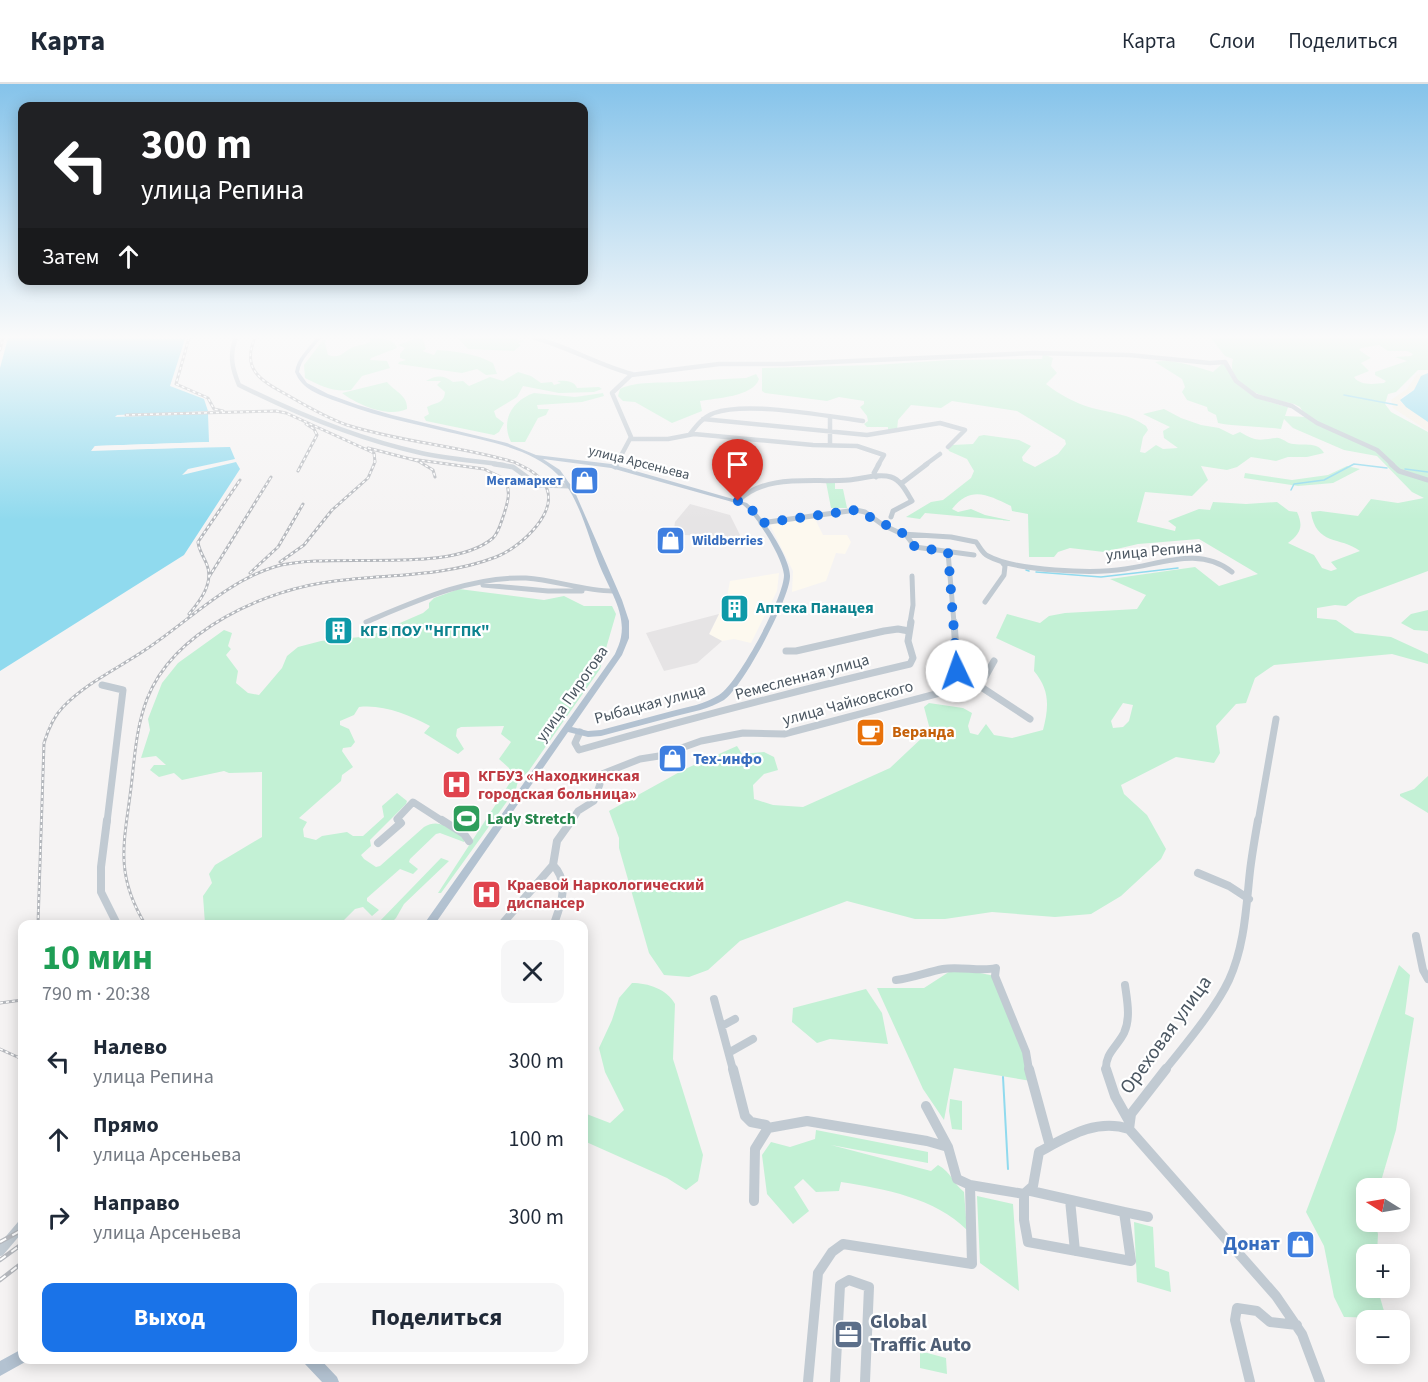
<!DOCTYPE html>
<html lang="ru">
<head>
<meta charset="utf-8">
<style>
  body { margin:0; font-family:"Source Sans 3",sans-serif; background:#f6f6f7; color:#1f2937; height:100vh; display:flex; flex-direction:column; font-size:22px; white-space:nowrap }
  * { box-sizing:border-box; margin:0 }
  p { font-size:20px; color:#747a83 }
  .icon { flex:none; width:33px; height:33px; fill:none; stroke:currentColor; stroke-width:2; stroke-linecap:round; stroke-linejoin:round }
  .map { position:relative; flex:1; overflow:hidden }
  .details { position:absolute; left:18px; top:836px; width:570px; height:444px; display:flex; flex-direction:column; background:#fff; border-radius:12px; box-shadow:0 3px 15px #0003 }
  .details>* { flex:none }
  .hud { position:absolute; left:18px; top:18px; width:570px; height:183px; border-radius:12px; box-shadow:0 3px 15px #0003; background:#202124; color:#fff; overflow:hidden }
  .needle { width:39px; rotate:281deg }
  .buttons { position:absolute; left:1356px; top:1094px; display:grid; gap:12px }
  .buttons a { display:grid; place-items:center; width:54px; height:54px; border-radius:12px; background:#fff; box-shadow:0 3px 15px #0003; font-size:30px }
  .pin { position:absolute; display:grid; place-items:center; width:51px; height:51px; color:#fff; margin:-62px -26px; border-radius:50% 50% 50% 0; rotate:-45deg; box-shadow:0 0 6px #0007 }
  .pin .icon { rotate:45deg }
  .me { position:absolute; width:66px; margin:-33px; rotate:357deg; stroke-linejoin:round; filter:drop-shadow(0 0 4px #0008) }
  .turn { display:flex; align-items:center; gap:21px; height:126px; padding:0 24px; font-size:27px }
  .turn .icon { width:78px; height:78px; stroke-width:2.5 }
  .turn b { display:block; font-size:42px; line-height:51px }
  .then { display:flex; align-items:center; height:57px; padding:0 24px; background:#0003; gap:12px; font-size:22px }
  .round { display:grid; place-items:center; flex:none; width:63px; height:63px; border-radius:12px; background:#f6f6f7 }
  .headline { display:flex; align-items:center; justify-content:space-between; height:102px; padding:0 24px }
  h1 { font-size:36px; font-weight:700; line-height:45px; color:#1e9e55 }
  .cta { display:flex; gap:12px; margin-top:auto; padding:12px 24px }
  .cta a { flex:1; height:69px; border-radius:12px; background:#1a73e8; color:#fff; font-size:24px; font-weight:700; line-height:69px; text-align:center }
  .cta a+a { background:#f6f6f7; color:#1f2937 }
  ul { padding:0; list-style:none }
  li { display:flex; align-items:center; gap:18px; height:78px; padding:0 24px }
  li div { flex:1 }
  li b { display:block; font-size:22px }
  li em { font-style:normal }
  header { display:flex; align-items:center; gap:36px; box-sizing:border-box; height:84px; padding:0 30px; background:#fff; border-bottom:2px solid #e0e1e3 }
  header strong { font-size:28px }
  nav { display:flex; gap:33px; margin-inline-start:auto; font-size:21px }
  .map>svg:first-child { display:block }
  .commercial { fill:#fdf9ef }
  .education { fill:#e6e4e5 }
  .green { fill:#c3f1d5; fill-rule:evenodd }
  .sand { fill:#f5f0e5 }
  .water { fill:#90daee }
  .pier { fill:#f5f3f3 }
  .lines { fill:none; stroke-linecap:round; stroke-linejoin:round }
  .stream-far1 { stroke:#90daee; stroke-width:1.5 }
  .stream { stroke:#90daee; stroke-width:2 }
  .minor-far4 { stroke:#c1cad2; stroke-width:4.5 }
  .minor-far3 { stroke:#c1cad2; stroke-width:5 }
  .minor-far2 { stroke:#c1cad2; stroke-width:7 }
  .minor-far1 { stroke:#c1cad2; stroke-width:8 }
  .minor { stroke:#c1cad2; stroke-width:10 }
  .major { fill:#b3c2d1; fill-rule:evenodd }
  .rail-far1-casing { stroke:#b5b8bd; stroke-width:3 }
  .rail-casing { stroke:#b5b8bd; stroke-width:4.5 }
  .rail-far1 { stroke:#fff; stroke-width:1.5; stroke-dasharray:3; stroke-linecap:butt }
  .rail { stroke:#fff; stroke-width:2; stroke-dasharray:7; stroke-linecap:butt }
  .route { stroke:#1a73e8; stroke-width:10; stroke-dasharray:0 18 }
  .labels { text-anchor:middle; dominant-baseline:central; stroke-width:4.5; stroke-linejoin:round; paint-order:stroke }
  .far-street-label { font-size:14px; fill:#4a5661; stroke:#fff }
  .far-shop-label { font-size:14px; font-weight:bold; fill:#366cbe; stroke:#fff; text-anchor:end }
  .street-label { font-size:16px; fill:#4a5661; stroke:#fff }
  .culture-label { font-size:16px; font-weight:bold; fill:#0d838f; stroke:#fff; text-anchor:start }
  .food-label { font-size:16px; font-weight:bold; fill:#c56008; stroke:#fff; text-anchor:start }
  .shop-label { font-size:16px; font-weight:bold; fill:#366cbe; stroke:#fff; text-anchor:start }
  .health-label { font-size:16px; font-weight:bold; fill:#be3a42; stroke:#fff; text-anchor:start }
  .leisure-label { font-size:16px; font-weight:bold; fill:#27864d; stroke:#fff; text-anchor:start }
  .near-street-label { font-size:20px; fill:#4a5661; stroke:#fff }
  .near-shop-label { font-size:20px; font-weight:bold; fill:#366cbe; stroke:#fff; text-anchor:end }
  .near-service-label { font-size:20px; font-weight:bold; fill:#4e5e75; stroke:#fff; text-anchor:start }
</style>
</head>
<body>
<header>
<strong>Карта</strong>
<nav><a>Карта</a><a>Слои</a><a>Поделиться</a></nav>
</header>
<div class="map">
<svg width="1428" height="1298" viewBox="0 0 1428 1298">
  <rect width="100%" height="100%" fill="#f5f3f3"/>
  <path class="commercial" d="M814 433 823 451H847L851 458 845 470 836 469 826 497 792 508 793 487 770 441Z
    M779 489 777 507 751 559 734 555 722 557 709 551 727 513 730 497Z"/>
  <path class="education" d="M690 420 730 431 741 453 656 450V447L674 445 675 438Z
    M719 530 709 550 722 557 697 579 664 587 646 549Z"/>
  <path class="green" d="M369 254C378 254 395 254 397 264L371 274 370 276 387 277 390 284 362 292 351 306C332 308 321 302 305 294L304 281 323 256H326L325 259 328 271C340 275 342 269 351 264 358 260 365 262 371 257Z
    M417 254 423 255 426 265 422 267 434 271 437 266C455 267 477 270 493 279L497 290 486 291 477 285 462 289 398 280 399 278 406 276 400 274V270L405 264 398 261Z
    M458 254H513L524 258 518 259 521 261 514 267 468 265Z
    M1211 254H1428V286H1418L1396 308 1388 310 1385 320 1391 328 1428 348V487L1358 513 1346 522 1335 521 1317 524V534L1336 536 1355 549 1391 553 1428 570V580L1392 570 1274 581 1255 594 1246 619 1236 620 1216 642 1220 669 1214 679 1176 673 1121 701 1124 710 1147 731 1166 765 1161 775 1121 812 1091 830 1055 833 992 828 945 835H915L847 817 740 857 708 886 689 893 664 891 649 869 619 764V754L609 727 685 685 737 662 742 670 764 668 774 673 778 686 764 690 753 701 754 715 773 721 803 723 890 684 925 651 929 642 924 623 929 619 963 624 972 629 968 642 970 649 978 651 986 640 994 651 1012 654 1043 646C1049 623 1050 606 1034 587L1035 572 996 554 1007 530 1040 539 1049 532 1065 529 1137 525 1146 511 1110 495 1195 483 1219 502 1258 490 1199 455 1138 460 1104 468 1070 464 1058 468 1054 473H1029L1028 430 1012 427 1011 422C988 411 971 401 952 425L958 428 971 425 985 431 1013 437 925 429 920 435 906 433 931 418 943 416 971 394 974 387 967 375 949 367 948 365 952 361 973 360 979 352 984 351 1019 356 1031 362 1022 373 1023 377 1035 383 1058 370 1066 360 1065 356 1017 327 952 317 941 324 911 321 898 336 897 346 888 347V343H867L864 340 868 337 867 332 860 323 864 320V317L839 313 827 317 765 309 762 307V284L875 281 950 276 1042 275 1043 270 1053 274 1051 282 1057 289 1046 300C1060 311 1075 319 1092 324 1112 329 1129 330 1146 342L1148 346 1143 353 1140 368 1145 369 1156 361 1163 365 1178 364 1164 354 1163 347 1170 343 1143 330 1164 325 1181 334 1201 341 1219 344 1233 351 1240 348C1257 358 1258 356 1276 354 1280 353 1286 358 1289 359 1301 363 1317 356 1324 369L1307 373H1288L1276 377 1251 373 1237 383 1227 386 1201 382 1208 396 1192 412 1145 408 1137 438 1175 447 1176 443 1168 437 1199 425 1210 426 1213 418 1246 420 1277 418 1289 427 1297 428C1304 443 1300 450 1288 459L1314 471 1322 484 1331 487 1337 485 1331 478 1360 467C1340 452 1316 462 1311 428L1320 427 1358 432 1371 415 1398 419 1424 414 1412 408 1377 372 1344 366 1293 344 1284 335 1281 345C1259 342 1239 343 1218 339L1216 331 1208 327 1207 323 1187 316 1182 308 1185 303 1182 295 1155 278C1173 274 1196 283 1213 288L1223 279 1227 282C1235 309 1264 317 1288 323L1285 332 1306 333 1300 323 1294 320C1273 315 1224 306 1233 275L1225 272ZM1379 261 1388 267H1407L1413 270 1411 272 1395 273 1407 277 1375 288V291L1386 297 1384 299C1374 300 1360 302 1354 293L1369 287 1361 279 1371 274 1359 266 1361 264ZM1123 619 1133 621 1129 637 1123 643 1113 644 1111 637Z
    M518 288 531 292 541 299 552 298 554 301 561 299 557 297C564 296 575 297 577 304L599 303 602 305 594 308 559 309 523 302 517 313 494 327 496 333 504 339 499 348 494 351 426 337 424 333 429 330 427 323C436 318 444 320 445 308L437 301 441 297H426C437 291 443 291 453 298L463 297 469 302 490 293 503 297Z
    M756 290 759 295C753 313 716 314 700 317L702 327 672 339 635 318 623 317 618 312 620 305C635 297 662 299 680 298 702 296 724 295 746 294Z
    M387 298C395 308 408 311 407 325 388 334 358 321 342 309Z
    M534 309 575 313 603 309 604 312 582 318 537 321 538 325H549L546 331 538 334 525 358H511C500 336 513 316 534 309Z
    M1347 382 1360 385 1333 399 1298 402 1244 394 1245 389 1292 396 1328 391Z
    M826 398H835V405H843L847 424H831Z
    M459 505 544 516 564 512 584 522H612L616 530 600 585 528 688 518 697 516 705 441 809H438L511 697 509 684 499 675 511 658 501 650 504 642 461 643 457 645 456 652 464 665 458 670 424 649 430 642C409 631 383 620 359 623L354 631 340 637V641L349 645 355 658 351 663 343 664 342 667 353 683 342 691 341 697 299 734 307 738 303 745 304 753 316 756 322 752 347 748 353 752H363L384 733 382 722 397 709 407 717 406 720 370 756 371 762 361 771 364 775 376 783 380 782 424 743C440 733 452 746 465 755L464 758 440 749 436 750 410 775 409 778 418 785 413 790 400 785 367 814V817L379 826 372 832 363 823 355 825 340 840H205L203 812 212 799 209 790 215 781 262 753V688L229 689 224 687 182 696 174 689 159 693 150 686 154 681H166L156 672 141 674 150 646 148 635 162 599 178 579 224 546 232 549 228 562 231 565 226 571 238 587 236 599 248 609 259 611 282 584 287 572 298 563 321 557 370 552 423 529 429 524V519L434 514Z
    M1428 526V547L1414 546 1401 539 1411 530Z
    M1428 692V729L1400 712V710L1414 705Z
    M441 774 449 777 404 820 396 834 390 840H377Z
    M1399 881 1410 891 1405 930 1414 934 1396 1046 1379 1104H1366V1137H1374L1378 1150 1377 1170H1366V1203H1377L1386 1234 1344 1233 1334 1213 1324 1162 1306 1128Z
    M955 884 995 892 1026 968 1031 997 954 984 944 1036 923 1005 877 904H924Z
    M632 899C648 899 667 905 675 920L673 975 703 1071 698 1097 686 1106 667 1094 584 1057V1029L610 1039 624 1026 605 988 599 964 612 936 619 914Z
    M866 905 882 929 888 960 830 955 817 959 792 938 793 924Z
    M950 1015 962 1017V1046L952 1045 949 1027Z
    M816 1046 928 1068V1079L831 1061 931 1087 938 1081C952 1089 952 1098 964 1108L967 1146C935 1114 885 1105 841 1098L839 1107 816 1108 803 1095 794 1103 809 1127 793 1140 767 1110 762 1071 771 1058 790 1063 815 1055Z
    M977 1112 1013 1120 1019 1207 980 1179Z
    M1134 1138 1153 1143 1155 1183 1169 1188 1171 1208 1137 1198Z
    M920 1267 946 1274 947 1290 920 1284Z"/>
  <path class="sand" d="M1417 290 1424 291 1421 293 1414 306 1402 313 1401 318 1428 338V347L1393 324 1391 316 1407 305Z"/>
  <path class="water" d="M8 254 185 255 170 302 204 315 208 327 117 331 115 333 208 330 209 358 95 362 92 366 230 363 235 375 188 385 182 391 236 378 240 385 184 471 0 587V284Z
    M1428 289V338L1406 323 1400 316 1414 306 1421 292Z"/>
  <path class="pier" d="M209 358 206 363 91 367 95 362Z"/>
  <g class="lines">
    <path class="stream-far1" d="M1344 311 1397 321
      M1405 385 1428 388
      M1291 406 1294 400 1324 396 1354 380 1387 384
      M1026 486 1029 487
      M1036 488 1101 493 1178 484"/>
    <path class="stream" d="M1003 993 1008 1085"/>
    <path class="minor-far4" d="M236 254C229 271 232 284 239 301 297 330 357 355 421 369 448 375 477 377 504 381
      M535 254C569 263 598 281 632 290
      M830 334V360
      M703 335 867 351 940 339 965 346 948 363
      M690 350C697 341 703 333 714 329 748 317 825 332 863 337
      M630 355H668L694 350 813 361 857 362 884 371 878 381
      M616 381 631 353 612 309 631 291 719 280H784L1033 269 1129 271 1210 279 1225 278 1236 297 1256 312 1292 322 1317 339 1377 366 1393 381
      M925 381 940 370"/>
    <path class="minor-far3" d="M494 380 513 383 538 401 569 402
      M1391 380 1399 387 1428 396
      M615 383 617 380
      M876 393 874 389 879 380
      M902 399 927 380
      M738 417C766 389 813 399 849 396 862 395 878 389 891 393 901 396 907 409 912 417L893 427 891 433
      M761 439 856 426 865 428 883 441 902 450 951 453 976 458C980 463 982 469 988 472 1015 487 1094 490 1125 485 1162 480 1200 462 1232 488
      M906 451 915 463 974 471
      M948 468 954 539
      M483 501 548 507H582
      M985 518 1004 491 1005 482 1002 478
      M366 538C416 517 471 492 526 494 556 496 583 507 613 507
      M910 539 913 521 912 492"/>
    <path class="minor-far2" d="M954 538 958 594 955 605
      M786 567H796L884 547 898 545 909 547
      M975 599 1030 635
      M102 601 123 606 107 738
      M580 648 575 659 579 666C689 635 799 606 910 580L913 574 908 557 911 538
      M602 690 640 675 659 672 701 657 743 649 784 650 955 605 985 593 994 577
      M400 738 397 735 413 718 444 738
      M571 738 578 727 594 717 600 700 596 690
      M1258 738 1276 635"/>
    <path class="minor-far1" d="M107 736 101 783V808L117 840
      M442 736 464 750 469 757
      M378 759 401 739 398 736
      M553 781C570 798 561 820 554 840
      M1198 789 1229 802 1249 815
      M502 840 553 781 557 757 572 736
      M1416 852 1423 886 1428 895
      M896 896C913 894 927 888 943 885 959 882 983 888 996 884L995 892 1026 968 1029 986
      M714 915 733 986
      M722 942 735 935
      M730 968 753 955
      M1106 986C1105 969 1117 963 1124 949 1131 934 1127 916 1125 901
      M1165 986C1185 961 1216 924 1229 896 1245 861 1246 823 1250 787 1252 770 1255 753 1258 736"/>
    <path class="minor" d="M733 985 745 1032 751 1038 766 1041 768 1044 755 1065 754 1117
      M1029 985 1050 1062
      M1106 985 1115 1012 1129 1037
      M1166 985 1131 1030 1129 1045 1276 1212 1302 1250 1320 1298
      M926 1022 948 1063 957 1095 970 1101 1024 1110 1033 1102 1039 1068C1067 1053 1096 1034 1129 1045
      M768 1044 807 1037 927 1057 948 1063
      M1024 1110V1136L1028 1158 1131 1177 1124 1128 1031 1107
      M1070 1116 1075 1167
      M1124 1128 1148 1133
      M0 1167 22 1141
      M808 1298 818 1189 832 1168 843 1160 972 1180 970 1101
      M835 1298 840 1201 849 1196 869 1203 865 1298
      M1250 1298 1235 1236 1237 1224 1257 1227 1270 1238 1297 1241"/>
    <path class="major" d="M316 254H321C313 265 301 274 299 288L307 299 328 310 358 321 392 331 507 359 536 371 611 380 747 419C761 430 791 474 790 493 789 516 743 603 724 616 709 625 692 628 676 632 651 639 626 645 601 652L588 653 568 648 435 840H424L615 570C617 565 620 559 621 553 626 528 608 503 599 480 588 452 579 412 557 390 532 364 482 356 448 348 414 340 380 333 347 321 334 316 312 310 302 299 299 296 297 292 295 288 297 274 308 265 316 254ZM543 375 611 384 743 421C757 432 783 474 784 491 784 514 738 599 719 611 705 620 688 623 672 627 648 633 625 640 601 646L588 647 572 643 622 571 629 554V537L622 516 574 406 560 386Z
      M22 1265V1275H28L27 1277 0 1292V1277Z
      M303 1275H320L337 1293 339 1298H322L305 1280Z"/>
    <defs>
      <path id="rail-far1" d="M189 254 176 300 208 314 214 325 223 327
        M0 266 3 254
        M126 331 276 327 286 329 374 369 375 378 368 394 332 426 304 461 280 478
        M368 364 418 377 433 386 435 393
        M298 387 317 351 314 345 306 340
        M250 489 278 463 303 420
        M209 493 271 393
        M189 530C200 517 214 499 207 481 204 473 199 467 198 458L240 396
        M38 840 44 659C48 646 53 633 63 623 86 599 117 585 145 566 186 539 226 498 274 483 332 466 448 492 493 454 499 448 501 438 504 430 508 417 511 408 505 395L484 385 411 375
        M145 840C112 786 126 753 132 695 135 668 137 641 147 615 174 546 266 505 335 497 389 490 444 493 496 473 520 464 564 425 543 398 536 388 524 383 514 378 459 362 401 358 347 341 327 334 308 323 289 312 264 298 240 287 255 254
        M0 919 22 916
        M0 965 22 975"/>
      <path id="rail" d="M0 1158 22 1146
        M0 1176 22 1160
        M0 1196 22 1179"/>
    </defs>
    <use href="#rail-far1" class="rail-far1-casing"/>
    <use href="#rail" class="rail-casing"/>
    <use href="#rail-far1" class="rail-far1"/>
    <use href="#rail" class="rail"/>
  </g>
  <linearGradient id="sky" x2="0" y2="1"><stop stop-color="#85c3ea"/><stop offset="0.58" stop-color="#fafafa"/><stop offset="1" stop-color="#fafafa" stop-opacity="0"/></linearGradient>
  <rect width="1428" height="436" fill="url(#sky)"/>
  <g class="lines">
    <path class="route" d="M738 417 749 422 762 439 856 426 906 451 915 463 948 468 957 587"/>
  </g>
  <defs>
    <symbol id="shop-square" viewBox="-11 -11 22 22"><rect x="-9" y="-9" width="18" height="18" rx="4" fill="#3f7fe0" stroke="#fff"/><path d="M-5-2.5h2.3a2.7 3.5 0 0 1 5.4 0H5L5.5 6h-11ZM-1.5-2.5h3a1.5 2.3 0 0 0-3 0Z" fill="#fff"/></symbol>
    <symbol id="building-square" viewBox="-11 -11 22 22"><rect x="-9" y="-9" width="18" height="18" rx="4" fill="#0f9aa8" stroke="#fff"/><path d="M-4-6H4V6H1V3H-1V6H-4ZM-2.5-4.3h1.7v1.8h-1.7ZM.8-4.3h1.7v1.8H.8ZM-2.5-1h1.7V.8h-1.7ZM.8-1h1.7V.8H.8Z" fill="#fff"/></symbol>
    <symbol id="cafe-square" viewBox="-11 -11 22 22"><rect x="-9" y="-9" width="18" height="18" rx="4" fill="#e8710a" stroke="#fff"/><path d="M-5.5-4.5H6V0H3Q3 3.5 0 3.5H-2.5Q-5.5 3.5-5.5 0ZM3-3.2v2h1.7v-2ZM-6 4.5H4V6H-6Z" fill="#fff"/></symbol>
    <symbol id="hospital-square" viewBox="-11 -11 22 22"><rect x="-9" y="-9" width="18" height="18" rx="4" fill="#e0444e" stroke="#fff"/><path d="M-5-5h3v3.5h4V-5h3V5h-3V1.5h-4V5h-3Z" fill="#fff"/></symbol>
    <symbol id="stadium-square" viewBox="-11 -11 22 22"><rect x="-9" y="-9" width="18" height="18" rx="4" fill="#2e9e5b" stroke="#fff"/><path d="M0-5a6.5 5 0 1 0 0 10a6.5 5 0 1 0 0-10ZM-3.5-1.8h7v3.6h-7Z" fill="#fff"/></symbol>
    <symbol id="office-square" viewBox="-11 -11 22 22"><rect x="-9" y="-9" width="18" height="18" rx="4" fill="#5c6f8a" stroke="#fff"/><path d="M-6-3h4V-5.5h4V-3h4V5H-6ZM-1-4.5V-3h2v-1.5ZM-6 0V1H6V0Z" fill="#fff"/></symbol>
  </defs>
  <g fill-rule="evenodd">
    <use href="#shop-square" x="568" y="380" width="33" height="33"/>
    <use href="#shop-square" x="654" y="440" width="33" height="33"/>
    <use href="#building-square" x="718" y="508" width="33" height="33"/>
    <use href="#building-square" x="322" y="530" width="33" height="33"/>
    <use href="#cafe-square" x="854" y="632" width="33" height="33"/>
    <use href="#shop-square" x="656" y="658" width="33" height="33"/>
    <use href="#hospital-square" x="440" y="684" width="33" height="33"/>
    <use href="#stadium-square" x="450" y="718" width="33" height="33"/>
    <use href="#hospital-square" x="470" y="794" width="33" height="33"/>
    <use href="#shop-square" x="1284" y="1144" width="33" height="33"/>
    <use href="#office-square" x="832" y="1234" width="33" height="33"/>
  </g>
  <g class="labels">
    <g class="far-street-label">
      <text transform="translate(639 379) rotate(14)">улица Арсеньева</text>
    </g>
    <g class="far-shop-label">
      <text x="563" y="397">Мегамаркет</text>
      <text x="692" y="457" text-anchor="start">Wildberries</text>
    </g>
    <g class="street-label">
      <text transform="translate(1154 467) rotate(-5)">улица Репина</text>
      <text transform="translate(802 593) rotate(-15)">Ремесленная улица</text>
      <text transform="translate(572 610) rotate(-55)">улица Пирогова</text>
      <text transform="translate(848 619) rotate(-15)">улица Чайковского</text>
      <text transform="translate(650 620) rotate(-15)">Рыбацкая улица</text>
    </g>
    <g class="culture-label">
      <text x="756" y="524">Аптека Панацея</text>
      <text x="360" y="547">КГБ ПОУ "НГГПК"</text>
    </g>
    <g class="food-label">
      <text x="892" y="648">Веранда</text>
    </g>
    <g class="shop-label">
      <text x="693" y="675">Тех-инфо</text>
    </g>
    <g class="health-label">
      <text x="478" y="692">КГБУЗ «Находкинская<tspan x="478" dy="18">городская больница»</tspan></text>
      <text x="507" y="801">Краевой Наркологический<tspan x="507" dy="18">диспансер</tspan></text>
    </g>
    <g class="leisure-label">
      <text x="487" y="735">Lady Stretch</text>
    </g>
    <g class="near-street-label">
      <text transform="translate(1166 951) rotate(-54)">Ореховая улица</text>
    </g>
    <g class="near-shop-label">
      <text x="1280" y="1160">Донат</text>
    </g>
    <g class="near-service-label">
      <text x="870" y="1238">Global<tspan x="870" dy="23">Traffic Auto</tspan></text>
    </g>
  </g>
</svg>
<div class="buttons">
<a><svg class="needle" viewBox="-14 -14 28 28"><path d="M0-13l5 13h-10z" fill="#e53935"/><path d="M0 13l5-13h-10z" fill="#747a83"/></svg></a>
<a>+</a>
<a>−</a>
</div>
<div class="pin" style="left:738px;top:417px;background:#d93025"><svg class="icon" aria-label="arrive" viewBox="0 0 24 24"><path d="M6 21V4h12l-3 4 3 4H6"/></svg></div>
<svg class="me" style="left:957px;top:587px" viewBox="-20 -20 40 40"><circle r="19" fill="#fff"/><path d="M0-13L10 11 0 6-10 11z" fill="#1a73e8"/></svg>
<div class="hud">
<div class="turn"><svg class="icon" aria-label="left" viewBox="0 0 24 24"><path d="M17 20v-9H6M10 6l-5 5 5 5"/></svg><div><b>300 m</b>улица Репина</div></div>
<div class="then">Затем<svg class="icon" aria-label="ahead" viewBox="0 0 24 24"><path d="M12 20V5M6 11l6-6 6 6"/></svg></div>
</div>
<section class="details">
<div class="headline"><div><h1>10 мин</h1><p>790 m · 20:38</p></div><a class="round"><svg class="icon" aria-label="close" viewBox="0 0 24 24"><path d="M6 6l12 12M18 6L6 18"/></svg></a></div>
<ul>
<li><svg class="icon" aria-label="left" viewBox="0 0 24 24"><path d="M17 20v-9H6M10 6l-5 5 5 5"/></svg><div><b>Налево</b><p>улица Репина</p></div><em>300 m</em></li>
<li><svg class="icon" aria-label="ahead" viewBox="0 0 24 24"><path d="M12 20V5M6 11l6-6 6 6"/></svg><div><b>Прямо</b><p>улица Арсеньева</p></div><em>100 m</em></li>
<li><svg class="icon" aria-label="right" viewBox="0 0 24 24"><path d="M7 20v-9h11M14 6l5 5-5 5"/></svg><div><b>Направо</b><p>улица Арсеньева</p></div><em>300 m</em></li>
</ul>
<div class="cta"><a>Выход</a><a>Поделиться</a></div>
</section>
</div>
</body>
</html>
